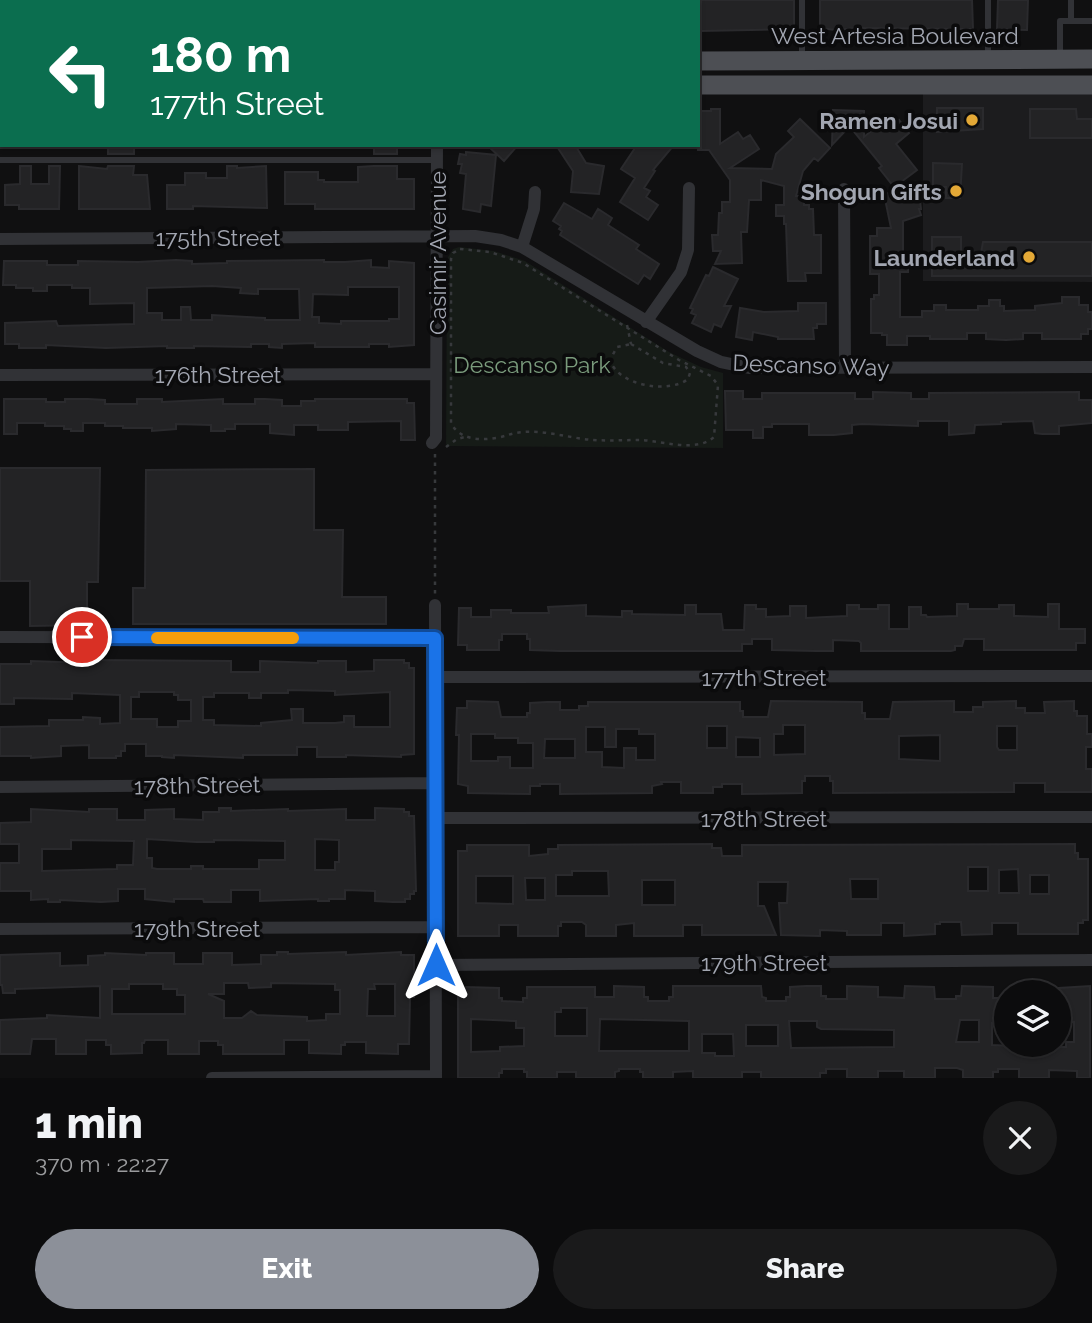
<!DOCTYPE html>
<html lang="en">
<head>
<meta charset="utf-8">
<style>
  body { margin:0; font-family:Raleway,sans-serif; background:#1a1a1b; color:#f1f3f6; height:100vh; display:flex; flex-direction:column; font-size:26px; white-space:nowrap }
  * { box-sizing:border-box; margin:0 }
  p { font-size:23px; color:#9a9b9d }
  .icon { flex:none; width:38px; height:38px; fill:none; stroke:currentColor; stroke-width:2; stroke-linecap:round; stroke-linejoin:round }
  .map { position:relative; height:1078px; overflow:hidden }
  .drawer { display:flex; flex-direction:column; background:#0c0c0d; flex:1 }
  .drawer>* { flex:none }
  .top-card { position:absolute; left:0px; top:0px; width:700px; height:147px; box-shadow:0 2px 5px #0004,0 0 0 2px #2c2c2e; background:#0b6e4f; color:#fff; overflow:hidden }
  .tools { position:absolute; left:994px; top:980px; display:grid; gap:14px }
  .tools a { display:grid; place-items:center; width:77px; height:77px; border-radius:50%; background:#0c0c0d; box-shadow:0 2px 5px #0004,0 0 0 2px #2c2c2e; font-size:35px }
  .pin { position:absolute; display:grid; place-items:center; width:60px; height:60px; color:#fff; margin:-30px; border:4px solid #fff; border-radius:50%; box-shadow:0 2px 7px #0007 }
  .me { position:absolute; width:77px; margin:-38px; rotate:0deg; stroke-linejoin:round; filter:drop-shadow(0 0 5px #0008) }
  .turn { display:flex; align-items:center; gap:24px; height:147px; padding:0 35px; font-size:32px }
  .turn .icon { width:91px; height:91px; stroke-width:2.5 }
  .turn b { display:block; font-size:49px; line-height:60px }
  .round { display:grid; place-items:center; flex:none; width:74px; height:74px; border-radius:37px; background:#1a1a1b }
  .overview { display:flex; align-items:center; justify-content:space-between; height:119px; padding:0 35px }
  h1 { font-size:42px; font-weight:800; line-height:52px }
  .cta { display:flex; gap:14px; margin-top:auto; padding:14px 35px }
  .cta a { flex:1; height:80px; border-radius:42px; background:#8c9099; color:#fff; font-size:28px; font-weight:800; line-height:80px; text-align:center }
  .cta a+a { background:#1a1a1b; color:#f1f3f6 }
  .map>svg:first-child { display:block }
  .built { fill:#1c1c1e }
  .green { fill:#161b17 }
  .building { fill:#232325; stroke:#2a2a2d; stroke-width:2; fill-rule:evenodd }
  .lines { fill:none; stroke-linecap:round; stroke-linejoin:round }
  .path { stroke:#37393c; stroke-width:2.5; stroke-dasharray:3.5 5; stroke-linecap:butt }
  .lane { stroke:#313236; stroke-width:6 }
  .street { stroke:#313236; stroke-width:12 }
  .primary { stroke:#4d4f54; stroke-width:19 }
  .route-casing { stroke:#114b97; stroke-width:18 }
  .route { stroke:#1a73e8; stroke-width:12 }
  .slow { stroke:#f59e0b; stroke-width:12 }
  .poi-dot { fill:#e3a836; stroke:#0b0b0c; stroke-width:2.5 }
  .labels { text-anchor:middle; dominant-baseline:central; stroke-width:7; stroke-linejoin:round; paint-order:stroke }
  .street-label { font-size:23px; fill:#a2a6b1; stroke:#0b0b0c }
  .poi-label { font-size:23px; font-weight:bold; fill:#a2a6b1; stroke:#0b0b0c; text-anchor:end }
  .park-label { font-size:23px; fill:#7a9b7c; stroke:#0b0b0c }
</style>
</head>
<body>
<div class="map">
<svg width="1092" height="1078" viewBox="0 0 1092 1078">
  <rect width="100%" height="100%" fill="#101011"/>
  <path class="built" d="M923 87 1092 89V282L923 281Z"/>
  <path class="green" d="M459 247 494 251 525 261 669 352 701 367 723 373V448L446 446 447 259 453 249Z"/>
  <path class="building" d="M698 0H794V29L700 31Z
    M820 0H972L973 29 856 28 836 30 820 28Z
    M998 0H1028L1027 30 997 29Z
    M937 108H983V129L937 132Z
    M711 109H720V144L738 132 743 139 750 135 759 149 730 168 772 169 776 154 794 137 788 131 800 119 830 148 818 161 814 158 803 171 796 196H804V205H809V209H813L814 235H821V273H805L806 281H788L786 224H784V216H776V205H784V186L761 180V200H749L747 232H741L742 263 715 264 721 251H713L712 235H718L719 213H722V202H730V180L709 150H698V111H711Z
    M1030 109H1076L1077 119H1092V138H1030Z
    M833 110 864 111V137L887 118 893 125 899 120 909 133 896 144 917 170 897 185H910L913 195 919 193 921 209H919L921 215 903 221V257H908V272H900V317H922V311H934V305H946V310H978V306H989V300H1000V306H1004V311L1035 310V306L1062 303V297H1079V305H1088V312H1092V329H1088V334H1081V339H1042V333H1023V339L1006 340 986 339V333H967V339H930V336H907V345H887V335H882V333H871V299H874V295H879V274H870V236H877V228H891L884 194 897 191 879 168 882 166 847 123V129L832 145Z
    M108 145H134V154H108Z
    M374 145H397V154H374Z
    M487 145H518L504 161Z
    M556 145H575L586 163 604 166 599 194 571 192 573 171Z
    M637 145H674L653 170 655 171 644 188 650 191 646 197 658 205 648 220 620 202 635 178 621 169Z
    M466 152 496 155 491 206 481 204 480 212 463 209 466 174 460 173 462 164H458L460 154 466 155Z
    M933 163 962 164 960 198H946V187H933Z
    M20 166H31V184H49V166H60L59 209H19V205H5V185L20 184Z
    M79 166 107 169 108 166H134L133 175H147L150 209H79Z
    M227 166H237V168L266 166 267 208 193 206V209H167V185H185V173H206V178H227Z
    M374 166H397V179H414V209H315V204H285V172H318V180H324V182H358V167Z
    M564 203 592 219 598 209 612 218 608 225 639 245 636 249 659 264 650 279 644 275 638 284 560 235 562 231 559 229 561 226 553 221Z
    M932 237H961V253H981L983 242H1092V276H932Z
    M176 260 192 261V264L227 263V261L324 260V262H345L371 260V267L389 268V261L414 263V345L389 347V344H369V347H315V343L282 344V348L269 347V344H251V347L194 346V348H167V346L106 348 46 345V348H19V344H5V323L56 321 58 326 134 324V303L90 304V288H72V285H47V291H33V288H16V285H3L4 261H47V265H78V261L138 262ZM212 286 241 288 240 293 258 294V289H299L300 320H265V318L212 315V320H191L190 307H181V320H162V313H147V288ZM348 287H399V319H389V321H341V324L319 323V317H312L313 294 348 295Z
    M713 267 738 279 724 306H731L721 327 714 324 711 332 692 323 696 315 691 313 693 309 690 308 706 275 709 276Z
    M798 303H826V324H817V328H813L814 339H778V337L753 332 752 340 736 337 740 308 764 312 798 311Z
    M725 391H743V399H762V393H855V399H873V392L911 393V399H929V393L1079 392V400H1092V423L1059 426V434H1042L1035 433 1033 421 1001 422V424L975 425 974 433 949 435V421H918V426L862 424 852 425V433L834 435H809V424H772V427H763V438H753V430H726Z
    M4 399H46V402H65V399H88L105 400V404H137V399H162V402L223 399V404H255V399H265L282 400V406H301V401H315V399H407V403H414L415 440H401V421L348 422V430H318V425H294V435L270 433V424H235V429H225V431H211V425L176 424V429L152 431V428H123V426H105V423H83V431H71V429H64V426H45V423H17V434H4Z
    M0 468H100L98 582H87V625L30 626V581H0Z
    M314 469V530H343L342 597H386V624H133V588H145L146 470Z
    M957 604H968V609H999V605H1014V616L1048 617V604H1059V629H1085V643H1076V650H984V639H964L962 646H955V650L951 651H861V643L859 641 833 640V651H815L772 650V639H752V644H742V651H560L530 650V639H527V634H502V640H499V650H467V645H458L459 608H471V617H491V610H511V613H549L548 607 586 605V616L622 617V611H632V614L685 615V605H696V614H721L723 630H744L745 605H756V609H766V617L790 616V606H806V618L847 616V605H859V609H878V605H889V629H909V607H921V615H926L927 617 957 616Z
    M89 660 231 661V672H260V661L318 663V661H346V672L374 671V660H404V663H409V668H414V754L401 755V757L346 755V757H317V747H297V755H243V758L174 755V758L162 757V756H146V744H125V751H121V756H116V758H89V745L61 746V756L31 758V756H0V727L49 726V720H83V717L100 718V724L120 723V695L72 693V699L14 698V704H0V664H31V661L89 663ZM288 690 335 691V695L390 692V727H354V716H344V722L335 723H303V709H291L292 720 261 723V726L214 725V720H203V697H214V693H249V698H261V693H288ZM139 692H174V695H178V700H191V721H178V727H157V719H131V697H139Z
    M467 701 498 702 501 717H527V713H530V703L547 702H560V710H579V706H588V702H740V711H743V717H768L771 701 862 702V713H865V719H890L893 702 954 701V712H973V707H983V702L1016 701V708H1025V713H1045L1044 702 1074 701V711H1077V716H1087V734H1092V747H1086V769H1092V792H1045V783H1014V792L833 793V781H830V776H805V781H802V793L742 794V784H722V787H713V793H681V782H661L662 784 652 786V793L560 794V784H540V786H530V794L468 793V786L458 784 459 735H456L457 708H467ZM783 725H805V754L774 755V734H783ZM707 726H727V748H707ZM997 726H1017V750H999L997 747ZM586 727H605V747H616V729H639V734H655V760H636V748H624V768L602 767V752H586ZM471 734H495V738H518V743H533V768H510V757H498V761H471ZM940 735V761L899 759V736ZM736 737 760 738V757H736ZM545 739H575V758H544Z
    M219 808H231V811L288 809V811L346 809V820H375V808L404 809V812H409V816H414L416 891H414V894H410V899H405V902H393L375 901V891L345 890V899H329V901H318V899L260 901V890H231V902H204L203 899H174V902L145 899V889H118V901L101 902 60 900V902H48V899L31 900V891H0V863H19V844H0V823L31 822V809L89 812V809H117V820H145V810L174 809V819L203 820V812H219ZM147 839 196 842H214V840L285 841V860H259V869H203V866H191V869H157L152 868V858H147ZM315 839 339 840V862H335V870H315ZM71 840 134 841 133 865H117V869L42 871V849H71Z
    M712 844V848H721L722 856H742V845L1075 844V853H1078V859H1088V920H1083V923H1078V934H1018V923H992V934L962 935 961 922H940V924H935V934L904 936V923H881V935H847V931L820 930V936L781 935 779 903H787L788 882H758V906H764L776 935H702V925H683V936H634V923L616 925V936H586V925L582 922H561V926H558V936H518V925H499V936H458V851H467V845H529V856L548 854V849H558V845ZM968 867H988V891H968ZM1018 869 1019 893H999V870ZM572 871H608L609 896H556V875H572ZM1030 875H1049V894H1030ZM476 876H513V904L476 903ZM525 878H545V900H526ZM850 879H878V899H851ZM642 880H675V905H642Z
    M277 952H288V954L346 952V955L401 952V955H414V997H410L409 1044H398V1054L366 1053V1042H345V1045H341V1054L309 1053V1040H284V1054H223V1045H218V1041H199V1054H168V1040H145L144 1043H142V1053L111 1054V1045H106V1040H86V1054H56V1039H32L30 1054H0V1020L47 1018V1015L100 1018V986L15 989V993H3L2 985H0V955L60 953V966L88 965V956L105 955V953L146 955V953H174V964H203V953H232V965L261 964V955H277ZM224 983H248L249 988 271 987V983L335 984V990H340V1014H326V1020L307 1021V1017L257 1015 251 1011 242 1018H224V1001L208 994H224ZM129 984H163V989H177V995H185V1014H112V989H129ZM374 984H395V1016H367L368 989H375Z
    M614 986 644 987V997H648V1001H669V997H673V986H761L762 997 766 998V1001H786V997H790V987L806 986H821V996H826V999H847V986L878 987V997L904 998 905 986 934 987 935 999H956V996H961L962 986 993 987V998H998V1002L1004 1001V1023H992V1045L1031 1047H1066V1042H1074V1022H1059V988L1090 986V1078H1077V1071L1049 1070V1078H1019V1069H998V1072H993V1078H963V1070L957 1068H935V1078H904V1071H878V1078H847V1069H826V1073H820V1078H761V1072H742V1078H693V1071L673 1072V1078H643V1072H640V1069H619V1071L615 1072V1078H576V1072H557V1078H527V1072H524V1069H502V1073H499V1078H458V990H465L466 987 499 988V998H502V1001L523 1002V998H527V987H595V997H614ZM561 1008H587V1036H555V1012H561ZM471 1019 516 1021V1028H524V1046L500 1047V1051L471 1052ZM600 1019 689 1021V1051H599ZM960 1020H979V1042H956ZM789 1021H817V1027L821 1029 894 1030V1047L791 1048ZM746 1025H778V1046H746ZM702 1034H733L734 1056H715V1053H702Z"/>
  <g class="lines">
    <path class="path" d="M460 249 490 252 523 263 679 360 711 376 718 385 714 437C696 453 663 441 641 440 625 440 609 441 593 440 566 438 534 426 508 435 489 441 461 443 451 423V259L453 253Z
      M627 325 631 344
      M631 344 663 363 686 367 690 373 688 379C669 394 618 386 610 360L617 347Z
      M446 447 457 439 465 437
      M435 454V594"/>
    <path class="lane" d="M500 0V2
      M988 0V57
      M689 2V0
      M1071 21H1092
      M1060 56V21H1071V0
      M802 58V0
      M0 160H437"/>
    <path class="street" d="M74 0V2
      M437 0V2
      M260 2V0
      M844 189 845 367
      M0 239 475 236 501 240 522 247 697 351 721 362 750 368 1092 367
      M522 247 534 209 535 192
      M646 322 681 272 688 250 689 188
      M0 375 436 374
      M432 443 436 438 437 145
      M435 605 436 1078
      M0 637 435 638
      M435 677 1092 676
      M0 787 435 783
      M435 818 1092 817
      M0 929 435 927
      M436 965 1092 960
      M212 1078 436 1076"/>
    <path class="primary" d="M698 61 1092 59
      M0 62H2
      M698 85H1092
      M0 87H2"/>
  </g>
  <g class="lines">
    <defs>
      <path id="route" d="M82 637 435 638 436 965"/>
    </defs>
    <use href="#route" class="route-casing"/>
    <use href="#route" class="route"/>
    <path class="slow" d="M157 638H293"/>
  </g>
  <g class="poi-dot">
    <circle cx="972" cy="120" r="7"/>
    <circle cx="956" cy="191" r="7"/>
    <circle cx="1029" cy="257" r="7"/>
  </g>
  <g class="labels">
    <g class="street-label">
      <text x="895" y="35">West Artesia Boulevard</text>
      <text x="218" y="237">175th Street</text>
      <text transform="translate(437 253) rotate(-90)">Casimir Avenue</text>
      <text transform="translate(811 365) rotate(2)">Descanso Way</text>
      <text x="218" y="374">176th Street</text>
      <text x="764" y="677">177th Street</text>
      <text transform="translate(197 785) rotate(-1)">178th Street</text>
      <text x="764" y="818">178th Street</text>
      <text x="197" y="928">179th Street</text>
      <text x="764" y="962">179th Street</text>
    </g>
    <g class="poi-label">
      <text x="958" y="120">Ramen Josui</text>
      <text x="942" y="191">Shogun Gifts</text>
      <text x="1015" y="257">Launderland</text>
    </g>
    <g class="park-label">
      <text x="532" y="364">Descanso Park</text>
    </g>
  </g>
</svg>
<div class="tools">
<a><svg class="icon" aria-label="layers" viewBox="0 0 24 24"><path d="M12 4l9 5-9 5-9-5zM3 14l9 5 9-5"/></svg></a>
</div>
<div class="pin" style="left:82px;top:637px;background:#d93025"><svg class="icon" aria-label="arrive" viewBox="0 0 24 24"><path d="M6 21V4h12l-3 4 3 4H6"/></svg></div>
<svg class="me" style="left:436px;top:965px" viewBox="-20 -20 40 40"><path d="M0-17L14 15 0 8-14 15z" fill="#1a73e8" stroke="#fff" stroke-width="4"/></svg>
<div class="top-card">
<div class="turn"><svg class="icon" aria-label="left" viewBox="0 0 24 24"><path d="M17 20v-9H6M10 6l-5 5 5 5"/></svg><div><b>180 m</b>177th Street</div></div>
</div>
</div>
<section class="drawer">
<div class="overview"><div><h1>1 min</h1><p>370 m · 22:27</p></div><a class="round"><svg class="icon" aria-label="close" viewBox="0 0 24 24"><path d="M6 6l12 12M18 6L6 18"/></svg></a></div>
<div class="cta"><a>Exit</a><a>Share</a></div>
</section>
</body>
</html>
